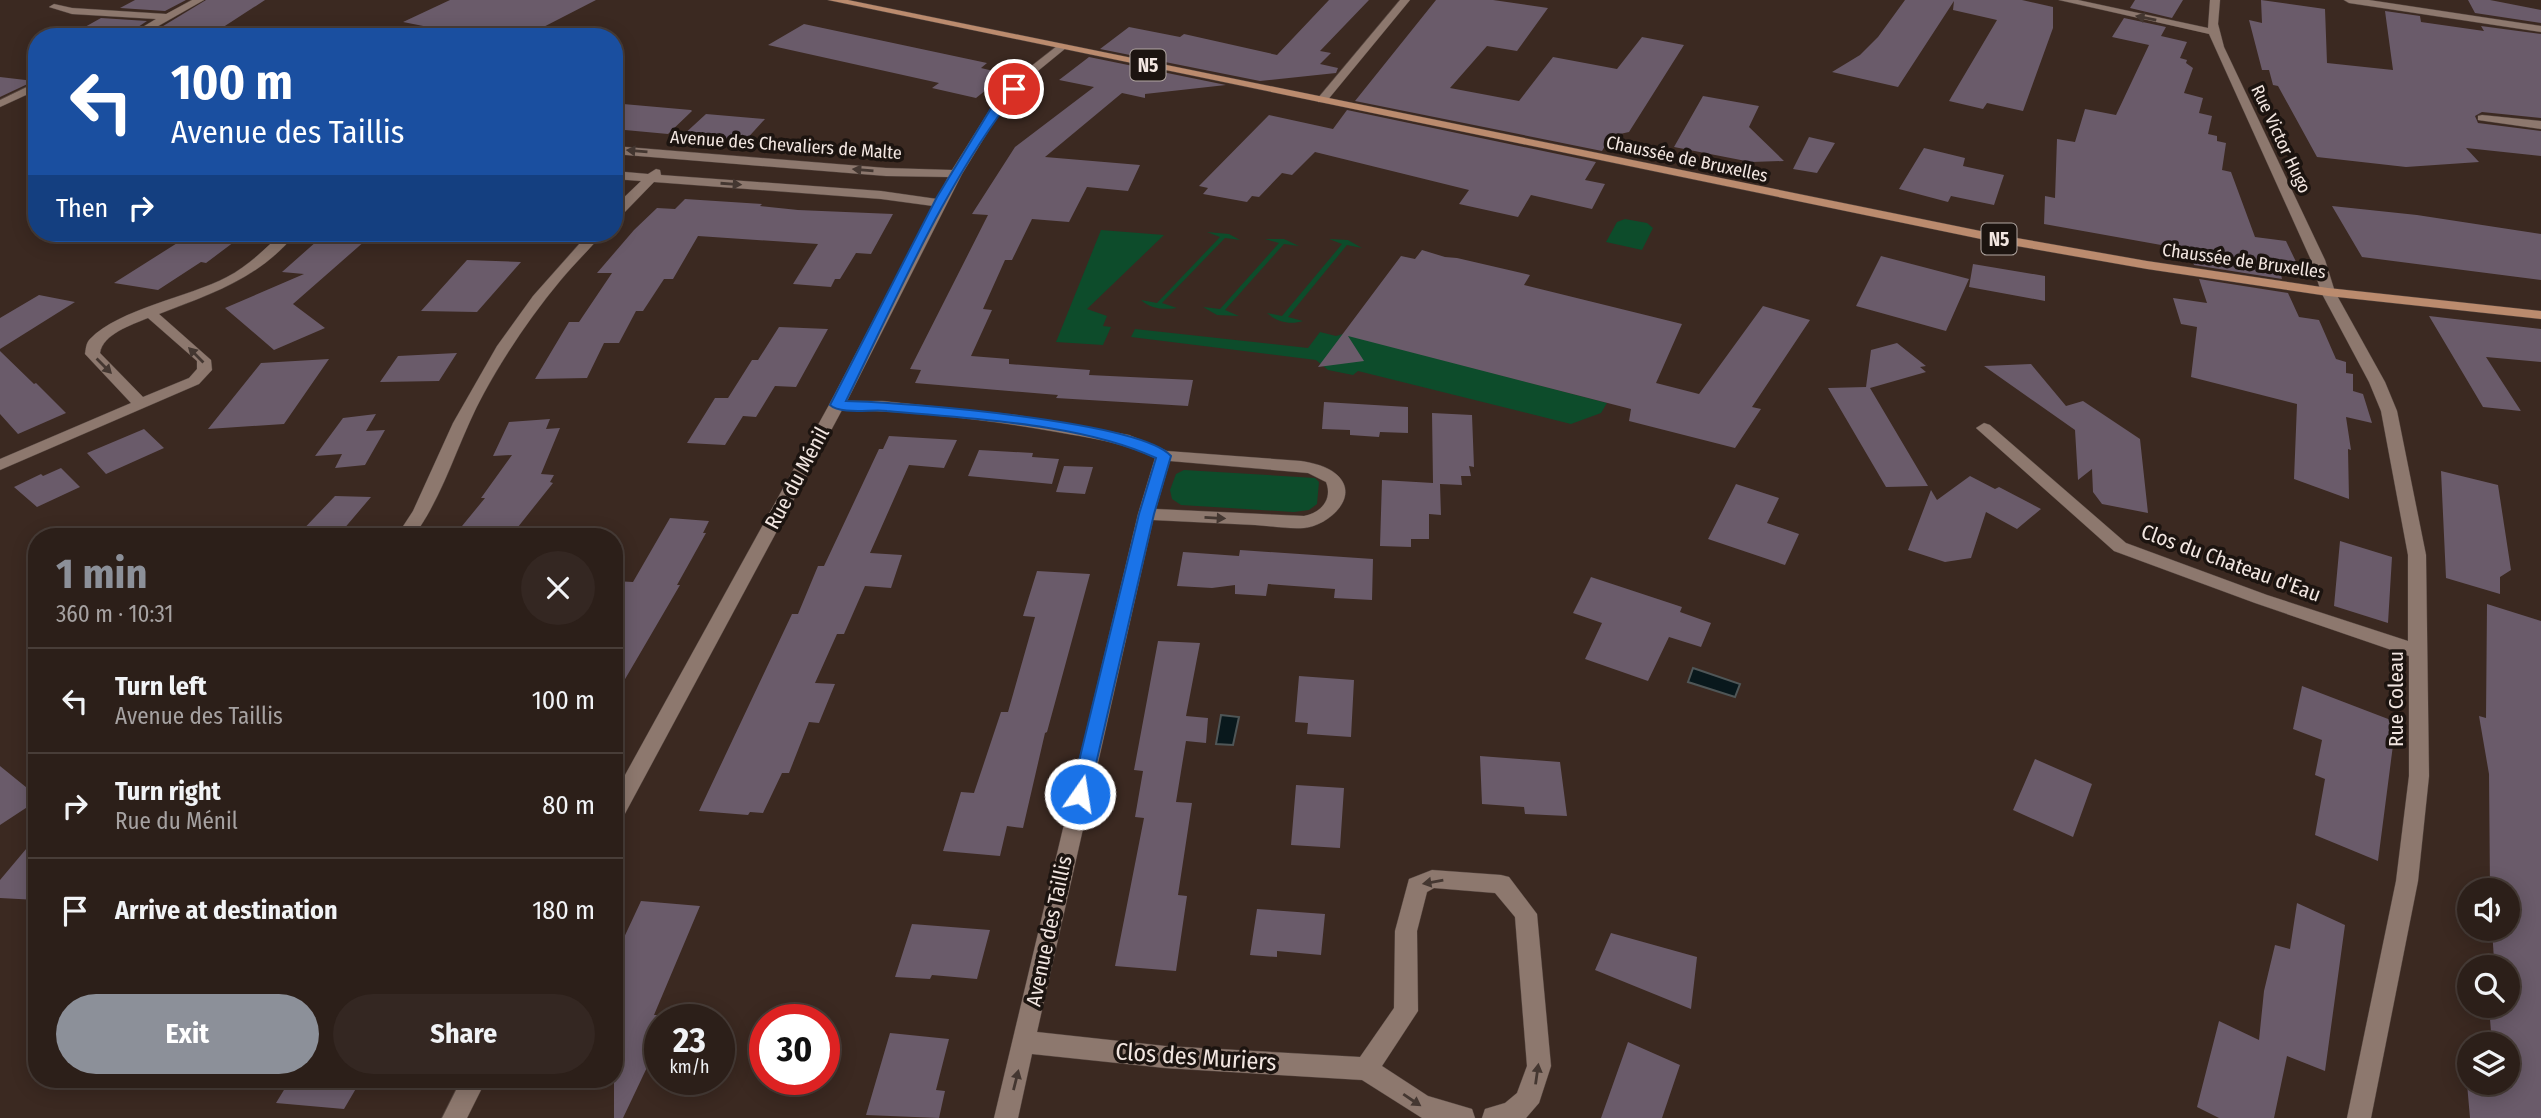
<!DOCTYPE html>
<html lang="en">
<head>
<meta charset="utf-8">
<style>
  body { margin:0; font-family:"Fira Sans Condensed",sans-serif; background:#342722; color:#f1f3f6; height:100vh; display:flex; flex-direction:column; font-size:26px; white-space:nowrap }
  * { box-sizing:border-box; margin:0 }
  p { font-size:23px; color:#a6a2a2 }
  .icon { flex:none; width:38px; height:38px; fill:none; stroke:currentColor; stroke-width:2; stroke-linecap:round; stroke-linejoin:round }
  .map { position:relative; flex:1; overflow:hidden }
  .panel { position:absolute; left:28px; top:528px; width:595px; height:560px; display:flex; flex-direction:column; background:#2c1f19; border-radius:28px; box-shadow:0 4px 18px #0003,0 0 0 2px #483d38 }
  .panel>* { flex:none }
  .banner { position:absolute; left:28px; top:28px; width:595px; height:214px; border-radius:28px; box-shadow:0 4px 18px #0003,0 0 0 2px #483d38; background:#1a4fa0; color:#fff; overflow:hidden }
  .fabs { position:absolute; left:2457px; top:878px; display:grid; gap:14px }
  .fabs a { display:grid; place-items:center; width:63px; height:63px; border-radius:50%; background:#2c1f19; box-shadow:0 4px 18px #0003,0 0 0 2px #483d38; font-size:35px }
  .speed { position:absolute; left:644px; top:1004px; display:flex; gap:14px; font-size:35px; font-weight:700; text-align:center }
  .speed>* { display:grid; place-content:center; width:91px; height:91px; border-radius:50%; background:#2c1f19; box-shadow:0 4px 18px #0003,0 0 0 2px #483d38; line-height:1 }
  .speed small { font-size:18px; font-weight:400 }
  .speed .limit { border:10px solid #d22; background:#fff; color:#111 }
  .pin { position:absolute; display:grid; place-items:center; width:60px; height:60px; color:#fff; margin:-30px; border:4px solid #fff; border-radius:50%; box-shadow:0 2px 7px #0007 }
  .me { position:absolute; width:77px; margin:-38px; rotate:13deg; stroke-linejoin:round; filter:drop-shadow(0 0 5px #0008) }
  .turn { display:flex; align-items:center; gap:24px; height:147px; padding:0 28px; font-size:32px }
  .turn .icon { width:91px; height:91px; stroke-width:2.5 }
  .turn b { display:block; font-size:49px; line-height:60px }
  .then { display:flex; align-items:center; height:66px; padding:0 28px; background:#0003; gap:14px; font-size:26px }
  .round { display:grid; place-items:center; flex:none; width:74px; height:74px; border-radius:37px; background:#342722 }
  .overview { display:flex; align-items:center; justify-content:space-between; height:119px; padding:0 28px }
  h1 { font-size:42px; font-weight:700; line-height:52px; color:#8c9099 }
  .cta { display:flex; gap:14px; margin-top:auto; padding:14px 28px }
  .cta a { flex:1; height:80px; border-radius:42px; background:#8c9099; color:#fff; font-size:28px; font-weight:700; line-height:80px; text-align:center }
  .cta a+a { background:#342722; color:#f1f3f6 }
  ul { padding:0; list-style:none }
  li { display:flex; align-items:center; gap:21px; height:105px; padding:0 28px; border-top:2px solid #483d38 }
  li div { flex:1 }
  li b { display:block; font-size:26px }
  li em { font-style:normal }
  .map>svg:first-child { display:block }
  .green { fill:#0d4c2b }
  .water { fill:#09181c; stroke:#4f5657; stroke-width:2 }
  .building { fill:#6a5b6a }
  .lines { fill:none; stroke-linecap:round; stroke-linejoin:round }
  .minor-casing { stroke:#53443e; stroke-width:1 }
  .primary-casing { stroke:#53443e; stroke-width:1 }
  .minor { fill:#8d786e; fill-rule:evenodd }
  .primary { fill:#bb8b6e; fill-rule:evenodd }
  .oneway { fill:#443731 }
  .route { fill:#1a73e8; stroke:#114b97; stroke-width:2 }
  .labels { text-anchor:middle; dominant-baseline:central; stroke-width:7; stroke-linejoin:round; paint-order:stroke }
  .far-street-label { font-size:18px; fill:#f2e6e1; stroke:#1c1410 }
  .shield { fill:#1c1410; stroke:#b2a7a2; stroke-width:2 }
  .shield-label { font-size:19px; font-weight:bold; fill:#f2e6e1 }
  .street-label { font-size:21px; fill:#f2e6e1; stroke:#1c1410 }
  .near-street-label { font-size:24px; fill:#f2e6e1; stroke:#1c1410 }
</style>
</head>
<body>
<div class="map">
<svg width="2541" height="1118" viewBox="0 0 2541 1118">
  <rect width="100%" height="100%" fill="#3b2921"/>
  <path class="green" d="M1625 219 1647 223 1653 228 1642 250 1606 242 1617 222Z
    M1101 230 1164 235 1087 309 1107 316 1103 326 1111 327 1103 345 1056 342Z
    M1207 232 1229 234 1240 240 1225 238 1162 303 1177 308C1164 310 1151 309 1141 300L1157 303 1220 237Z
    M1265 239H1284L1299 246 1284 244 1225 310 1239 316 1217 315 1203 307 1220 309 1279 243Z
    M1329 239 1348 240 1362 248 1347 245 1288 317 1303 321C1290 325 1277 322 1267 313L1282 316 1342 244Z
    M1135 329 1308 348 1320 332 1336 336 1343 334 1607 403 1601 413 1571 424 1358 371 1353 375 1328 370 1316 360 1131 337Z
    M1184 470 1315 478 1319 482 1317 504 1309 510 1294 512 1181 505 1172 499 1170 490 1176 474Z"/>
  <path class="water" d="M1693 668 1740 684 1735 697 1688 682Z
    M1221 715 1239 717 1233 745 1216 744Z"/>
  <path class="building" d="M135 0H186L165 11 120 8Z
    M206 0H265L208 37H145Z
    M450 0H596L524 37H479L403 22Z
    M1329 0H1369L1320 51 1331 53 1320 64 1338 68 1336 73 1260 81 1100 49 1129 27 1180 37 1184 34 1277 55Z
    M1436 0H1493L1548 8 1517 51 1487 46 1450 88 1519 101 1553 57 1617 69 1642 37 1684 45 1629 132 1611 136 1602 151 1355 101Z
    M1905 0H2022L2053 7V28L2023 111 1987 103 1983 109 1949 101 1997 20 1953 10 1954 1 1898 87 1832 72 1860 55 1878 37Z
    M2135 0H2183L2172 18 2130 8Z
    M2261 0 2325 9 2327 63 2393 70 2385 11 2420 16 2421 22 2484 31 2481 26 2541 34V118L2482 112 2475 116 2478 123 2541 131V156L2466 148 2479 162 2406 167 2317 157 2278 86 2273 85 2269 70H2262L2249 20 2262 23Z
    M2468 0H2490L2541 10V23L2475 13Z
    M101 18 147 21 123 37H67Z
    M2124 18 2166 27 2161 36 2187 42 2180 58 2187 60 2186 63 2193 68 2184 93 2203 98 2199 113 2212 116 2208 134 2217 136V141L2226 143 2222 170 2231 172 2255 237 2286 241 2299 268 2281 275 2282 279 2194 265 2189 250 2044 224 2045 196 2055 198 2057 139 2075 142 2085 109 2116 115 2149 45 2112 37Z
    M804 24 987 63 981 68 1006 74 976 98 932 88 939 83 768 45Z
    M1089 57 1226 85 1145 94V98L1122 93 1045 157 1140 165 1128 191 1087 187 1069 222 1032 219 1012 260H1005L983 309 992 310 971 356 1009 359V364L1090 370 1089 375 1193 380 1188 406 1056 398 1058 395 915 383 921 370 910 369 988 215 972 214 1015 147 1094 87 1059 80Z
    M0 77 34 81 0 97Z
    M1703 96 1759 106 1749 127 1784 161 1751 162 1674 147Z
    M623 104 691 110 692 111 668 134 614 129V111Z
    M1347 110 1596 162 1585 180 1605 184 1592 209 1531 195 1518 217 1459 204 1469 190 1315 152 1292 175 1282 173 1259 197 1252 196 1247 202 1203 194 1208 188 1199 186 1269 115 1333 129Z
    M706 114 765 119 744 142 681 137Z
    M1809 137 1835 143 1817 173 1793 169Z
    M1924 148 1965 158 1963 166 2004 175 1994 205 1951 196 1948 202 1899 189Z
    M685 199 762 204 760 206 798 210 893 214 871 254 856 253 840 279H835L831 287 793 284 818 244 698 236 673 279H664L643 311H636L619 343H604L587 378 535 379 569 322H579L612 273H597L634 230 657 208 675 209Z
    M2332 206 2417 215 2541 234V280L2362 257Z
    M193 233H246L206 263 201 262 158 290 114 283Z
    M326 233H374L293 304 325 328 274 350 225 308 304 274 282 272Z
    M1422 250 1445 257 1457 258 1530 275 1524 285 1682 324 1656 383 1699 394 1763 306 1810 320 1752 407 1761 409 1735 448 1629 421 1631 409 1348 336 1364 361 1318 367 1401 256 1415 259Z
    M1881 256 1969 279 1946 331 1856 306Z
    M467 260 521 262 477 312 421 311Z
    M1973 264 2045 276V301L1969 287Z
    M2199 279 2288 293 2299 317 2319 320 2336 359 2346 362V373L2353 374V391L2363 394 2372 423 2346 417 2351 450 2348 449 2349 499 2294 479 2297 404 2191 377 2197 327 2181 324 2173 298 2207 303Z
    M39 295 75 302 0 349V318Z
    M2429 316 2541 329V362L2486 357 2521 411 2483 407Z
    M779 327 828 329 796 387 775 386 756 417 743 416 725 445 687 443 715 398H728L752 360H758Z
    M1897 343 1926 366 1920 367 1926 372 1870 388 1928 486 1886 487 1828 388 1866 387 1871 350Z
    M0 351 34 384 36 383 66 413 18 434 0 414Z
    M457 353 439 381 380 382 398 356Z
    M329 359 284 424 208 429 261 363Z
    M2031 364 2066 406 2083 401 2140 439 2148 513 2102 504 2093 492 2092 469 2078 480 2075 430 1984 366Z
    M1324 402 1408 407V433L1380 432 1379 437 1350 435V430L1322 429Z
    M1432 413 1472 415 1474 467 1469 466 1471 476H1461L1462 485 1440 484 1441 515 1429 514V539H1411V547L1380 546 1382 480 1433 483Z
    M376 414 366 431 385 430 365 465 335 468 342 454 315 456 343 418Z
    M550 419 546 429 560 428 541 474 554 475 550 482 553 483 510 537H453L485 498H481L512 455 493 456 509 422Z
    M144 429 164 448 106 474 87 453Z
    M889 436 957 440 944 468 909 465 870 553 902 555 891 588 865 586 844 634H837L815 683 835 684 819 723 809 722 789 773H782L763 813 750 812 748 815 699 811 792 614H798L818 566H824L879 449H883Z
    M979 450 1033 453 1032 457 1059 459 1052 484 968 476Z
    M1064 466 1093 467 1085 494 1056 492Z
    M61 468 80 487 37 507 14 487 41 474 43 476Z
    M2441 471 2498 485 2511 570 2500 577V594L2446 578Z
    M1970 476 1995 489 1999 487 2041 509 2017 529 1986 512 1971 558 1945 562 1908 550 1931 490 1937 500Z
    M1736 484 1779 498 1767 523 1799 534 1785 565 1708 539Z
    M335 496 371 497 337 537H296Z
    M670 518 709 521 703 533H706L677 585H680L614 698V581L633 582Z
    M2340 541 2392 557 2388 623 2334 606Z
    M1240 550 1373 559 1372 600 1334 598 1335 589 1268 584 1266 596 1235 594V585L1212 588 1177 586 1183 552 1239 556Z
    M1037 571 1090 574 1047 732 1045 733 1023 828 1007 826 1000 856 943 851 961 792 974 793 1001 712H1008L1035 617 1023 616Z
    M1591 577 1682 607 1680 612 1711 623 1701 647 1669 637 1648 681 1585 659 1602 623 1573 613Z
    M2487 604 2541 621V1118H2470L2466 1072 2469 1073V1083H2508V1045H2492L2489 1006H2508V965L2494 960 2492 929H2508V891H2490L2489 774 2479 716 2486 718Z
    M1158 641 1200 643 1186 716 1208 718 1206 743 1186 741 1176 802 1192 803 1178 895 1187 896 1176 971 1115 966 1144 818 1135 817 1143 771 1134 770Z
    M1299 676 1354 680 1351 737 1307 734 1308 723 1295 722Z
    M2302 686 2396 722 2378 861 2315 835 2325 779 2315 775 2322 740 2293 729Z
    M1480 756 1560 762 1567 816 1525 814 1524 807 1482 804Z
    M2035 759 2092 784 2073 837 2013 810Z
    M0 766 32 792V804L0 825Z
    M1296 785 1344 788 1340 848 1291 845Z
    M37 836V900L0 898V880Z
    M641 901 700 906 654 1015H660V1040L623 1118H614V959Z
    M2297 903 2345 925 2325 1071 2287 1056 2274 1118H2219L2197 1107 2219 1021 2259 1040 2264 991 2275 945 2290 949Z
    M1257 909 1325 914 1321 955 1277 951V957L1250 955Z
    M912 924 990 930 977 979 932 975 930 979 895 977Z
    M1611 933 1697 957 1691 1009 1595 970Z
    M890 1033 949 1039 936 1090 945 1091 939 1118 866 1115Z
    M1628 1042 1680 1065 1662 1118H1601Z
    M290 1080H361L344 1109 276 1103Z"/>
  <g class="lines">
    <defs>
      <path id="minor" d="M192 0H204L139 37H126L156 19 72 14 49 7 54 4 72 8 166 14Z
        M1400 0H1410L1326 102H1318V98Z
        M2059 0H2078L2208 28 2210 0H2220L2218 24 2224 47 2325 260 2335 292 2385 382 2397 411 2426 555 2429 776 2418 881 2371 1118H2347L2396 881 2409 776V656L2255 603 2114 551 1976 428 1984 423 1990 425 2126 543 2267 595 2408 641V555L2381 411 2369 382 2321 292 2311 260 2209 34Z
        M2344 0H2369L2541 26V32L2349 3Z
        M1057 46 1066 48 1033 75 1003 107 962 174 847 401H882L1016 415 1129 435 1167 451 1301 461C1313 463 1327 466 1336 474 1362 496 1328 526 1304 528 1288 529 1271 526 1255 525 1221 523 1187 522 1153 520L1037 1032 1165 1046 1360 1057 1394 1008 1395 931 1409 879 1432 870 1501 875 1509 877 1537 914 1551 1066 1539 1103 1526 1118H1482L1485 1109 1505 1103 1517 1093 1527 1066 1515 917 1495 893 1434 888 1427 892 1417 931 1418 1011 1382 1066 1428 1096 1472 1109 1475 1118H1422L1362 1080 1165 1068 1032 1054 1018 1118H994L1138 514 1155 458C1119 441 1090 438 1051 431 983 419 912 411 842 410L621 821 614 823V795L829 405 933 206 881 199 654 182 619 218 614 219V207L641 181 614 179V171L648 174 656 169 660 170 661 175 881 191 937 199 948 177 886 176 614 154V146L886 168 952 170 994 103 1025 71ZM1170 461 1308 473 1326 482C1333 499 1321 513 1304 516L1156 509Z
        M37 82V90L0 107V100Z
        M2482 115 2541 121V129L2478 120V116Z
        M282 233H296C260 278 211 294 159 314L211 360 212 370 199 384 0 470V459L131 403 85 354C86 348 86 343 90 339 119 309 189 297 227 277 248 266 265 249 282 233ZM148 318 197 361V369L189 378 143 397 100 353C103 334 131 325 148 318Z
        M589 233H603C589 250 573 265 560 281 531 316 506 353 484 393 458 440 445 494 413 537H396L413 511 453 423 497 346 533 296Z
        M461 1080H486L467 1118H442Z"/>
      <path id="primary" d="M828 0H848L2005 236 2147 261 2328 288 2541 311V319L2328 296 2147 269 2005 244Z"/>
    </defs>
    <use href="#minor" class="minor-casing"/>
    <use href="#primary" class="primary-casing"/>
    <use href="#minor" class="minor"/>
    <use href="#primary" class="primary"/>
  </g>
  <defs><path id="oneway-solid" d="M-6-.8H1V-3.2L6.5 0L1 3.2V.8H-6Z" transform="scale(1.75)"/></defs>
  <g class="oneway">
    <use href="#oneway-solid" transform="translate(2146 18) rotate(-168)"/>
    <use href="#oneway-solid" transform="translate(637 151) rotate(-175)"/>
    <use href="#oneway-solid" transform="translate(863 170) rotate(-175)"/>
    <use href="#oneway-solid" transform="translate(731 184) rotate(4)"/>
    <use href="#oneway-solid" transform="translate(196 355) rotate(-135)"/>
    <use href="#oneway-solid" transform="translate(104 366) rotate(45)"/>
    <use href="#oneway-solid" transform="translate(1215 518) rotate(3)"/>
    <use href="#oneway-solid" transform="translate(1433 882) rotate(170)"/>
    <use href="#oneway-solid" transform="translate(1537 1074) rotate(-82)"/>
    <use href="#oneway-solid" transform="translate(1016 1080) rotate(-76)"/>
    <use href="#oneway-solid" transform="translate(1412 1100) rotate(34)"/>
  </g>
  <path class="route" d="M1010 87 1019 89C947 178 897 298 846 401 901 402 1140 421 1171 456L1154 514 1089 794 1087 799 1080 801 1073 799 1071 794 1139 514 1156 458C1081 423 970 419 887 411 872 409 841 415 830 405L937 197 993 105Z"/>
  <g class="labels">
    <g class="far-street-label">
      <text transform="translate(2281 139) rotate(65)">Rue Victor Hugo</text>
      <text transform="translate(786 145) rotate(4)">Avenue des Chevaliers de Malte</text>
      <text transform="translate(1687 159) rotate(12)">Chaussée de Bruxelles</text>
      <text transform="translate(2244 261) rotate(8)">Chaussée de Bruxelles</text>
    </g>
    <g class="shield">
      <rect x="1130.5" y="49.5" width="35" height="31" rx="5"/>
      <rect x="1981.5" y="223.5" width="35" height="31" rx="5"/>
    </g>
    <g class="shield-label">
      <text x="1148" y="65">N5</text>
      <text x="1999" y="239">N5</text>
    </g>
    <g class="street-label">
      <text transform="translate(797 478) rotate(-62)">Rue du Ménil</text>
      <text transform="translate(2231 563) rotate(20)">Clos du Chateau d'Eau</text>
      <text transform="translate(2396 699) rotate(-90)">Rue Coleau</text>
      <text transform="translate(1049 931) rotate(-78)">Avenue des Taillis</text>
    </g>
    <g class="near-street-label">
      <text transform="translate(1196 1057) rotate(4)">Clos des Muriers</text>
    </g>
  </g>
</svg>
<div class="fabs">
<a><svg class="icon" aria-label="sound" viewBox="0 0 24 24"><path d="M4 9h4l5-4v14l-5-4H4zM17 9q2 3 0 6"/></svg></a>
<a><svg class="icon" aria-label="search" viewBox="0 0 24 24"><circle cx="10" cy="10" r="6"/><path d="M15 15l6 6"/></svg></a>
<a><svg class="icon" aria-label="layers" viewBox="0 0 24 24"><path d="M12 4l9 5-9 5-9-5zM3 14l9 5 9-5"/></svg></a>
</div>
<div class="speed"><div>23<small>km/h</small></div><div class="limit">30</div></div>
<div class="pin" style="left:1014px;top:89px;background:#d93025"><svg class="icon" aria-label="arrive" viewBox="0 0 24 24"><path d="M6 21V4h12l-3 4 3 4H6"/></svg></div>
<svg class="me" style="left:1080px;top:794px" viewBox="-20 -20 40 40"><circle r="17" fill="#1a73e8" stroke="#fff" stroke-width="3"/><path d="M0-11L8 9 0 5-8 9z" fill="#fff"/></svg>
<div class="banner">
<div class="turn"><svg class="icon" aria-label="left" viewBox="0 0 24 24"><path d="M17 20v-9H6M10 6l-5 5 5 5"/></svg><div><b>100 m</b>Avenue des Taillis</div></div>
<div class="then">Then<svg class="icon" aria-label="right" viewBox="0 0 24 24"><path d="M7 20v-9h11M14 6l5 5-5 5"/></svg></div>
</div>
<section class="panel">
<div class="overview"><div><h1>1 min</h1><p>360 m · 10:31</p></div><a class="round"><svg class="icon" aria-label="close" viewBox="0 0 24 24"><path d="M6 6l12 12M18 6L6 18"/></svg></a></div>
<ul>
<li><svg class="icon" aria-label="left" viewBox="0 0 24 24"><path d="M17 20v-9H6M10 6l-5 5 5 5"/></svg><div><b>Turn left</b><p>Avenue des Taillis</p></div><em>100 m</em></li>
<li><svg class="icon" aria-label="right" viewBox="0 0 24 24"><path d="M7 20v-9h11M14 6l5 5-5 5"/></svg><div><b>Turn right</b><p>Rue du Ménil</p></div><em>80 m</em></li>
<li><svg class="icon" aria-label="arrive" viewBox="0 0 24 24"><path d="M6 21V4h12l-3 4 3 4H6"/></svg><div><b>Arrive at destination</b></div><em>180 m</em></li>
</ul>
<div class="cta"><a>Exit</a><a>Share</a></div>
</section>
</div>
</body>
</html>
